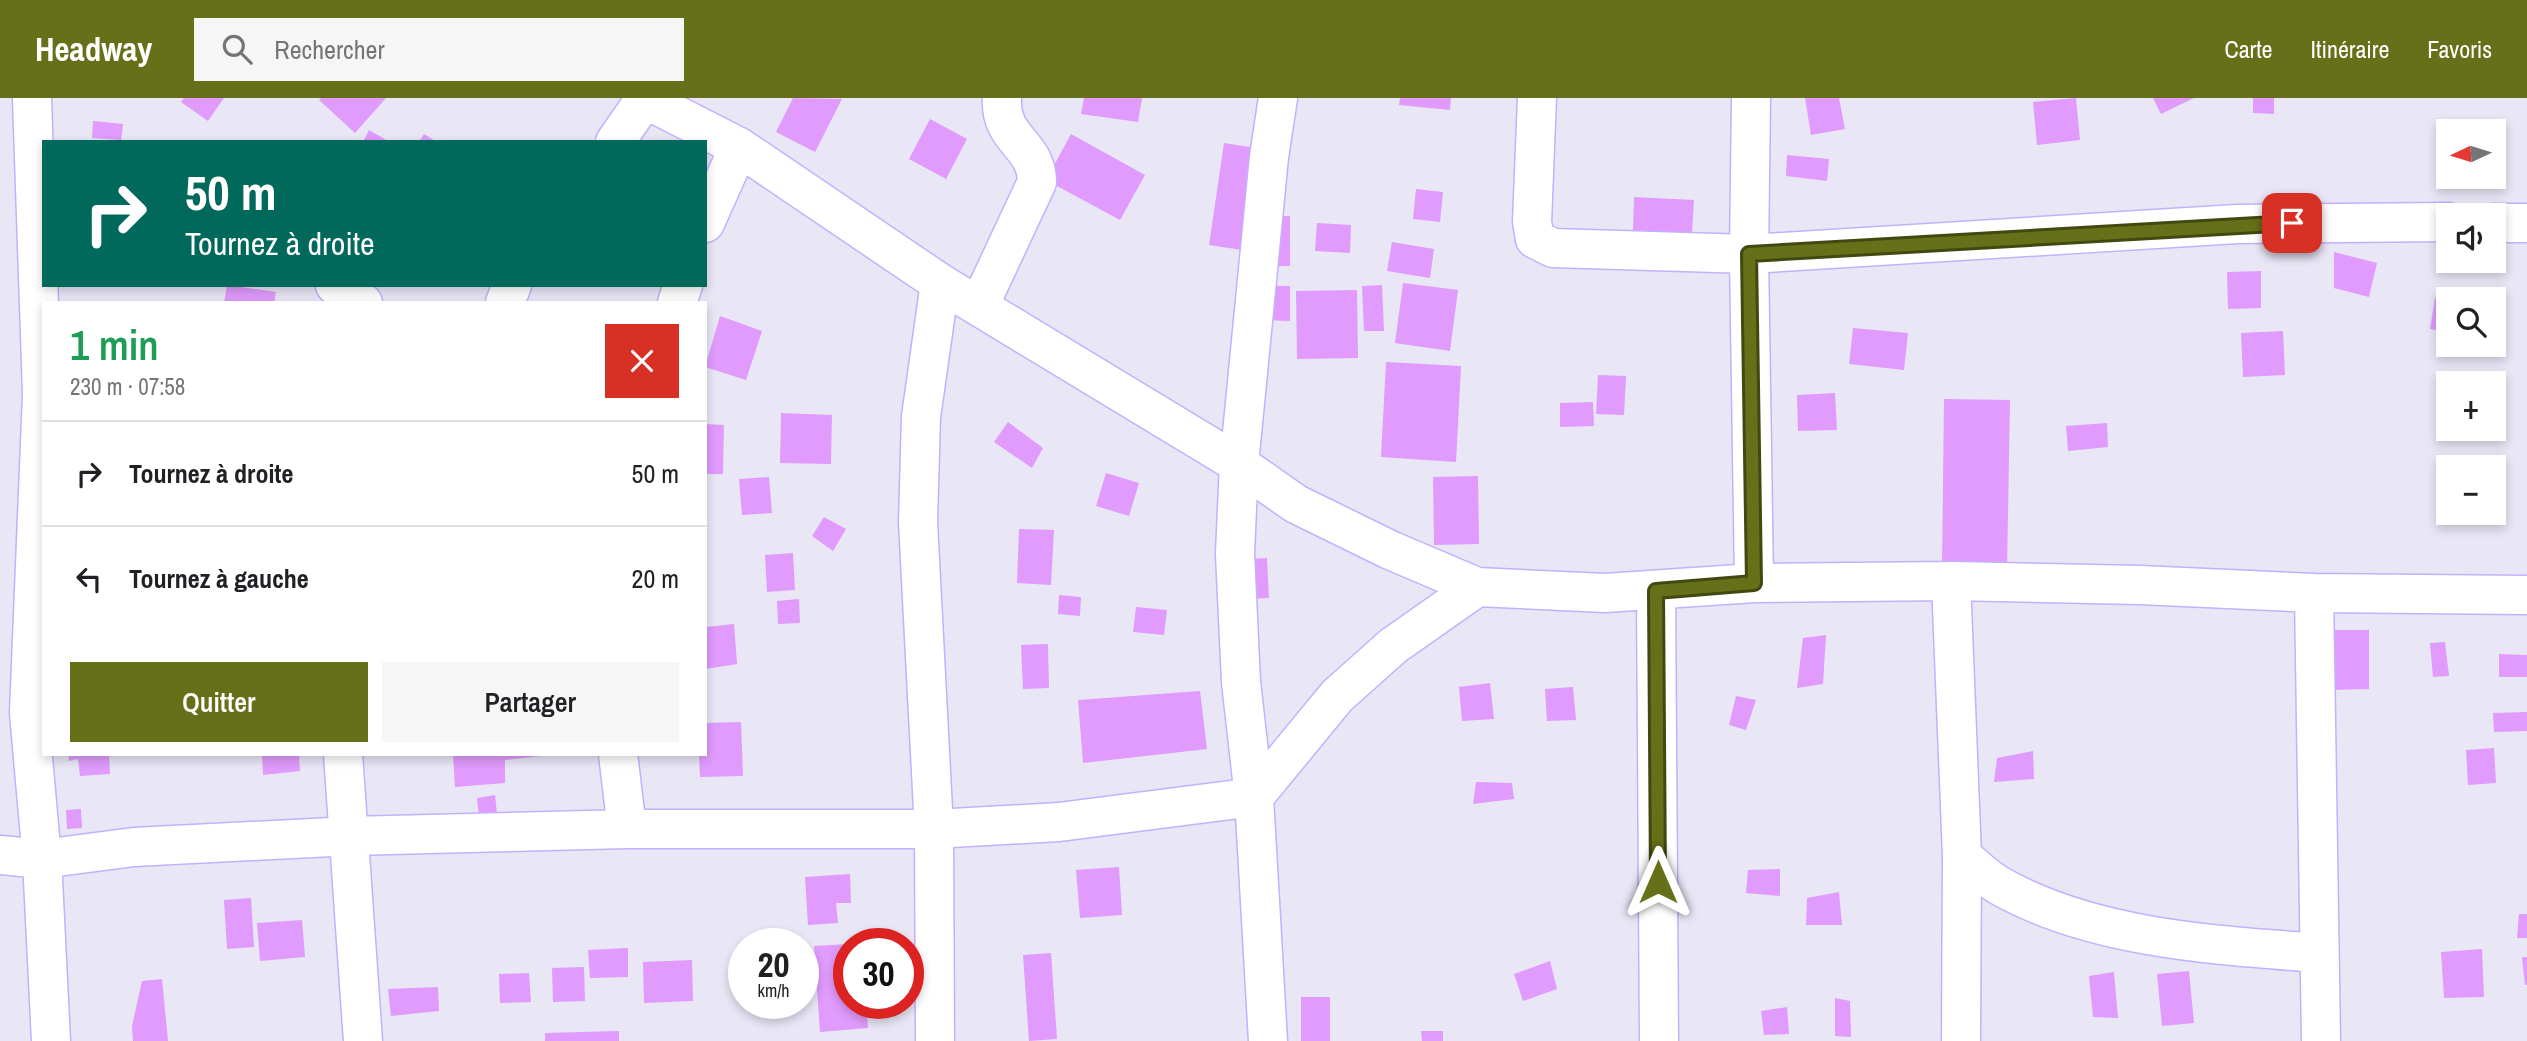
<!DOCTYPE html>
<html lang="fr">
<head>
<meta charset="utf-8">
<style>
  body { margin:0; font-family:"Archivo Narrow",sans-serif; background:#f6f6f6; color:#202124; height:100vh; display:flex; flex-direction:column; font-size:26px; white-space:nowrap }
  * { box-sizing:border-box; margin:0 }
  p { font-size:23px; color:#757577 }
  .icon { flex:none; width:38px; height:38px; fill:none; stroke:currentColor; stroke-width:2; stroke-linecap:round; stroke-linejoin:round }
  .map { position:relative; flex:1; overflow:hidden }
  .drawer { position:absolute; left:42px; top:203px; width:665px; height:455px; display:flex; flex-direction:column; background:#fff; border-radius:0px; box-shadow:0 4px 10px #0003 }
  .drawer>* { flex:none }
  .hud { position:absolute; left:42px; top:42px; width:665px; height:147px; border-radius:0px; box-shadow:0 4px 10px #0003; background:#00695c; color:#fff; overflow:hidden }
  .needle { width:46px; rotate:266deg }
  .fabs { position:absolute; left:2436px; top:21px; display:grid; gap:14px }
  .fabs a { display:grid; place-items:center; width:70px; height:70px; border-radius:0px; background:#fff; box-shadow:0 4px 10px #0003; font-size:35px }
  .speed { position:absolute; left:728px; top:830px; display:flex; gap:14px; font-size:35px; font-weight:700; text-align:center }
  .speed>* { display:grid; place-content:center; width:91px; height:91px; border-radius:50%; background:#fff; box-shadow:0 4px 10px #0003; line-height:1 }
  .speed small { font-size:18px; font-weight:400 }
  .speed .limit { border:10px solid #d22; background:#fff; color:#111 }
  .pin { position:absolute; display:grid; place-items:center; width:60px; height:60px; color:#fff; margin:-30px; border-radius:14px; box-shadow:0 4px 10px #0006 }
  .me { position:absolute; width:77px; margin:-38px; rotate:0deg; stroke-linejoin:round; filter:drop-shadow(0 0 5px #0008) }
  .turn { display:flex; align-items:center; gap:24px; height:147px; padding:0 28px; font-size:32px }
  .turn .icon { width:91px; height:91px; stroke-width:2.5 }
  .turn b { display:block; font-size:49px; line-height:60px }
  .round { display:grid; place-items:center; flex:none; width:74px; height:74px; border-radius:0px; background:#f6f6f6 }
  .overview { display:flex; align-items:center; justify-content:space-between; height:119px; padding:0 28px }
  h1 { font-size:42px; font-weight:600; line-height:52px; color:#1e9e55 }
  .cta { display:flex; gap:14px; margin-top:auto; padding:14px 28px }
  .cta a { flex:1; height:80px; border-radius:0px; background:#667019; color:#fff; font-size:28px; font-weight:600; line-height:80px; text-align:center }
  .cta a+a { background:#f6f6f6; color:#202124 }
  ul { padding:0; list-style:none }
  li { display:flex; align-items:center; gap:21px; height:105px; padding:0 28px; border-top:2px solid #e0e0e0 }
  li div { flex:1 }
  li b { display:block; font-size:26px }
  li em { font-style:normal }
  header { display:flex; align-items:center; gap:42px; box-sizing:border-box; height:98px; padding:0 35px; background:#667019; color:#fff }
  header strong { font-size:33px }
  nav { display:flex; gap:38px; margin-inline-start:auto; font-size:24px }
  .search { width:490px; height:63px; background:#f6f6f6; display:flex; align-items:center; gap:18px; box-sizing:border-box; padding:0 24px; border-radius:0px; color:#757577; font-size:26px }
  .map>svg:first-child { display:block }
  .building { fill:#e09bfc }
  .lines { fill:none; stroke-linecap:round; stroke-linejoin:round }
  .minor-casing { stroke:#c5b0fe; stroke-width:41 }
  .minor { stroke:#fff; stroke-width:38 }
  .route-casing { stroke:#424910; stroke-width:18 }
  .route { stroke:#667019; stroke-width:12 }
</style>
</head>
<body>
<header>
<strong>Headway</strong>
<div class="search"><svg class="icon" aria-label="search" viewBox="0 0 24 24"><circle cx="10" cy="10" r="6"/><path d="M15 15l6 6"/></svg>Rechercher</div>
<nav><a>Carte</a><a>Itinéraire</a><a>Favoris</a></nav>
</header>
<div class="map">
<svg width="2527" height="943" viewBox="0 0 2527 943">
  <rect width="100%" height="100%" fill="#e9e6f6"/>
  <path class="building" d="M184 0H224L208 23 181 4Z
    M321 0H386L355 35 319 2Z
    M793 0 842 1 815 54 776 34Z
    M1084 0H1142L1138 24 1081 16Z
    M1400 0H1451L1450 12 1399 7Z
    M1805 0H1839L1845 31 1811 37Z
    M2076 0 2080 42 2037 47 2033 4Z
    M2153 0H2194L2161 16Z
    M2253 0H2274V16L2253 15Z
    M930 21 967 41 946 81 909 61Z
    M93 23 123 26 121 42 92 40Z
    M369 32 390 44H363Z
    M424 36 437 44H419Z
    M1071 36 1145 77 1120 122 1046 82Z
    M1224 45 1256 50 1242 152 1209 147Z
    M1787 57 1829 61 1827 83 1786 78Z
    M1416 91 1443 94 1440 124 1413 121Z
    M1634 99 1694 102 1692 135 1633 132Z
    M1266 118H1290V168H1266Z
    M1317 125 1351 127 1350 155 1315 153Z
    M1392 144 1434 151 1430 180 1387 173Z
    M2334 154 2377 165 2369 199 2334 190Z
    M2261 173V210L2228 211 2227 174Z
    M1403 185 1458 192 1450 253 1395 245Z
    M227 187 276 194 274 205H224Z
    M1382 187 1384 233H1364L1362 188Z
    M1267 188H1290V223L1267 222Z
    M1357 192 1358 260 1297 261 1296 193Z
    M2435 200 2448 202V234L2430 231Z
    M720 218 762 233 746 282 705 269Z
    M1853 230 1908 235 1904 272 1849 266Z
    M2283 233 2285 277 2243 279 2241 235Z
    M1386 264 1461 268 1456 364 1381 359Z
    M1598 277 1626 278 1624 317 1596 316Z
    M1835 295 1837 332 1798 333 1797 297Z
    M1944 301 2010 302 2007 473 1942 472Z
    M1593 304 1594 328 1560 329V305Z
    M781 315 832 317 831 366 780 365Z
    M1008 324 1043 350 1032 370 994 344Z
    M2107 325 2108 349 2068 353 2066 328Z
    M705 326 724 327 723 376H705Z
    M1106 375 1139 385 1129 418 1096 408Z
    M1478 378 1479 446 1434 447 1433 379Z
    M769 379 772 415 742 417 739 381Z
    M824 419 846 431 833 453 812 438Z
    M1019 431 1054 432 1051 487 1017 485Z
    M793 455 795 492 767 494 765 457Z
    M1267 460 1269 500 1247 501 1245 461Z
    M1059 497 1081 499 1080 518 1058 516Z
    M799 501 800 525 778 526 777 503Z
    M1136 509 1167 512 1164 537 1133 534Z
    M734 526 737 566 705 571V529Z
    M2329 532H2369V591L2329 592Z
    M1826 537 1823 586 1797 590 1803 540Z
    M2445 544 2449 578 2433 579 2430 545Z
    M1048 546 1049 590 1023 591 1021 547Z
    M2499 556 2527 557V579H2499Z
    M1490 585 1494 621 1462 623 1459 589Z
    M1573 589 1576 622 1547 623 1545 591Z
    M1200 593 1207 651 1083 665 1078 602Z
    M1736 598 1756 602 1746 632 1729 627Z
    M2527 614V633L2494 634 2493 615Z
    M741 624 743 678 700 679 699 656H705V625Z
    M2494 650 2496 685 2468 687 2466 652Z
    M2033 653 2034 681 1994 684 1997 660Z
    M68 656H109L110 676 80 678 78 661 69 663Z
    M262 656H299L300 673 263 677Z
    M453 656H541V658L505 662V685L455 689Z
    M1476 684 1512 685 1514 701 1473 706Z
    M495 697 497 716 479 718 477 700Z
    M81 711 82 730 67 731 66 712Z
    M1119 769 1122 817 1080 820 1076 772Z
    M1780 771V798L1746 795 1748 772Z
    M850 776 851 805H836L838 825 808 827 805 779Z
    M1839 794 1842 827H1806L1807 800Z
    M251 800 254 849 227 851 224 802Z
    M2519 816H2527V840H2517Z
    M302 822 305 859 260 863 257 825Z
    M849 846V905H866L868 930 820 934 814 848Z
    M628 850V879L590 880 588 852Z
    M2482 851 2484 899 2444 900 2441 854Z
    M1051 855 1057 941 1029 943 1023 857Z
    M2522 859H2527V887H2525Z
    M692 862 693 903 644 905 643 864Z
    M1550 863 1557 891 1523 903 1514 876Z
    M584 869 585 903 553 904 552 870Z
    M2189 873 2194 925 2162 928 2157 876Z
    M2114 874 2118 920 2093 919 2089 878Z
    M529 875 531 904 500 905 499 876Z
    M162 881 168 943H133L132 928 142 883Z
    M438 889 439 913 391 918 388 891Z
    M1301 899H1330V943H1301Z
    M1835 900 1850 903 1851 939 1835 938Z
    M1787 909 1789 936 1764 937 1761 913Z
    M619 933V943H545V935Z
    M1421 933H1443V943H1422Z"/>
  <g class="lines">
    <defs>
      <path id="minor" d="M32 0 42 296 29 615 42 761 51 943
        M643 0 739 49 940 185 1239 366 1296 406 1390 452 1477 489 1605 495 1754 485 1951 483 2140 487 2314 495 2527 497
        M1537 0 1532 124 1535 141 1553 150 1749 156 2237 126 2448 124
        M1751 0 1749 156 1754 485
        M615 44 645 1
        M705 125 739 49
        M2494 125H2527
        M335 187 363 205
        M505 205 512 187
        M677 205 683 187
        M979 208 1037 84C1037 46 999 42 1002 0
        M1951 483 1962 758 1961 943
        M1656 493 1659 943
        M2314 495 2321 943
        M343 656 363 943
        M618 656 627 731
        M0 757 42 761 134 749 351 738 627 731H934L1059 724 1254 699 1337 598 1393 548 1477 489
        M1962 758C1974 768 1987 781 2000 788 2094 841 2215 847 2319 855
        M935 943 934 731 918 424 921 319 940 185
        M1268 943 1254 699 1241 584 1235 456 1239 366 1269 59 1278 0"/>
    </defs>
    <use href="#minor" class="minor-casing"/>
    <use href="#minor" class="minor"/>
  </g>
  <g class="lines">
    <defs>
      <path id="route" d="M1658 784 1656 493 1754 485 1749 156 2292 125"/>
    </defs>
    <use href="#route" class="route-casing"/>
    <use href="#route" class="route"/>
  </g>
</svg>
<div class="fabs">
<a><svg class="needle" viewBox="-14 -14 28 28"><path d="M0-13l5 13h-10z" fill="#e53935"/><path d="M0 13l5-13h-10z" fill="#757577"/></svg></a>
<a><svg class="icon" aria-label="sound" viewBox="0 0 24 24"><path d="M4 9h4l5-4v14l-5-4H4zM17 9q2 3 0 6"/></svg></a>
<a><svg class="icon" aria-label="search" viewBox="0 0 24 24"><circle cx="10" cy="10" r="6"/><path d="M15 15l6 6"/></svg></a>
<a>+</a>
<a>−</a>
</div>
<div class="speed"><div>20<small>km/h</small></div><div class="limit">30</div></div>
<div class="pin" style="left:2292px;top:125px;background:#d93025"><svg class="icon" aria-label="arrive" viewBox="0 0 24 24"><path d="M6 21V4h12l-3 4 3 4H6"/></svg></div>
<svg class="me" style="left:1658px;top:784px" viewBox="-20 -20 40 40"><path d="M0-17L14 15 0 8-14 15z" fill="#667019" stroke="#fff" stroke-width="4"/></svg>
<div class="hud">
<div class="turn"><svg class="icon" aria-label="right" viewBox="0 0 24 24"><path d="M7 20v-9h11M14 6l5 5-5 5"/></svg><div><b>50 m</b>Tournez à droite</div></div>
</div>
<section class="drawer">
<div class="overview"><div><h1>1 min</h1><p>230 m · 07:58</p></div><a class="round" style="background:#d93025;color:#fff"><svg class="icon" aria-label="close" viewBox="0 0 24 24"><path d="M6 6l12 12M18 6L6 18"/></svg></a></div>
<ul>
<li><svg class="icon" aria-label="right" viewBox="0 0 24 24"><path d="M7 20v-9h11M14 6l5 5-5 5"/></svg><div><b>Tournez à droite</b></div><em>50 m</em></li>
<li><svg class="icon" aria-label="left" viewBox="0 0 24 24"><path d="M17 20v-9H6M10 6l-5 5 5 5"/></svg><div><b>Tournez à gauche</b></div><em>20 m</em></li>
</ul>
<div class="cta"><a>Quitter</a><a>Partager</a></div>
</section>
</div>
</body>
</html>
